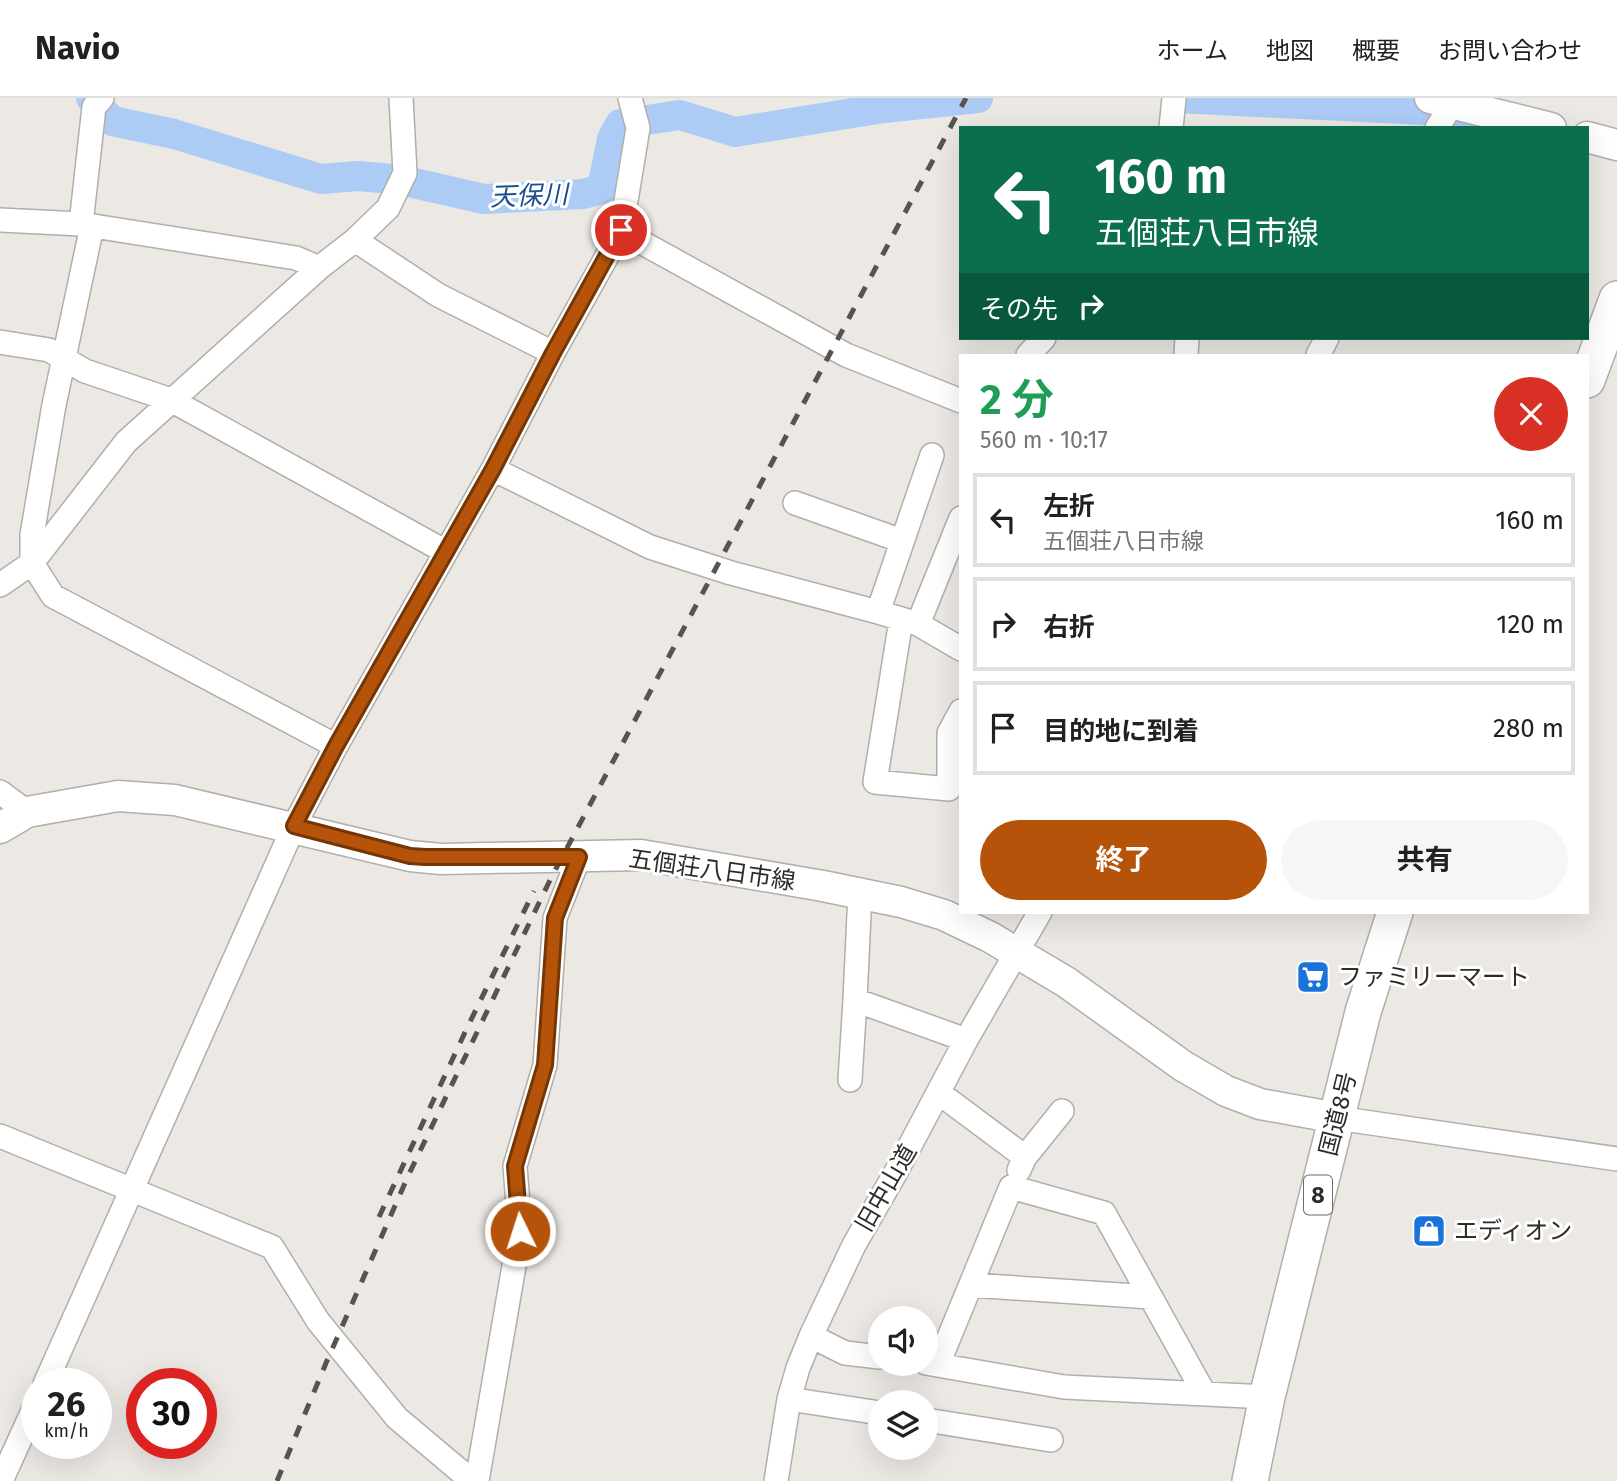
<!DOCTYPE html>
<html lang="ja">
<head>
<meta charset="utf-8">
<style>
  body { margin:0; font-family:"Fira Sans","Noto Sans JP",sans-serif; background:#f6f6f6; color:#202124; height:100vh; display:flex; flex-direction:column; font-size:26px; white-space:nowrap }
  * { box-sizing:border-box; margin:0 }
  p { font-size:23px; color:#757577 }
  .icon { flex:none; width:38px; height:38px; fill:none; stroke:currentColor; stroke-width:2; stroke-linecap:round; stroke-linejoin:round }
  .map { position:relative; flex:1; overflow:hidden }
  .panel { position:absolute; left:959px; top:256px; width:630px; height:560px; display:flex; flex-direction:column; background:#fff; border-radius:0px; box-shadow:0 7px 28px #0002 }
  .panel>* { flex:none }
  .guide { position:absolute; left:959px; top:28px; width:630px; height:214px; border-radius:0px; box-shadow:0 7px 28px #0002; background:#0b6e4f; color:#fff; overflow:hidden }
  .controls { position:absolute; left:868px; top:1208px; display:grid; gap:14px }
  .controls a { display:grid; place-items:center; width:70px; height:70px; border-radius:50%; background:#fff; box-shadow:0 7px 28px #0002; font-size:35px }
  .speed { position:absolute; left:21px; top:1270px; display:flex; gap:14px; font-size:35px; font-weight:700; text-align:center }
  .speed>* { display:grid; place-content:center; width:91px; height:91px; border-radius:50%; background:#fff; box-shadow:0 7px 28px #0002; line-height:1 }
  .speed small { font-size:18px; font-weight:400 }
  .speed .limit { border:10px solid #d22; background:#fff; color:#111 }
  .pin { position:absolute; display:grid; place-items:center; width:60px; height:60px; color:#fff; margin:-30px; border:4px solid #fff; border-radius:50%; box-shadow:0 2px 7px #0007 }
  .me { position:absolute; width:77px; margin:-38px; rotate:356deg; stroke-linejoin:round; filter:drop-shadow(0 0 5px #0008) }
  .turn { display:flex; align-items:center; gap:24px; height:147px; padding:0 21px; font-size:32px }
  .turn .icon { width:91px; height:91px; stroke-width:2.5 }
  .turn b { display:block; font-size:49px; line-height:60px }
  .then { display:flex; align-items:center; height:66px; padding:0 21px; background:#0003; gap:14px; font-size:26px }
  .round { display:grid; place-items:center; flex:none; width:74px; height:74px; border-radius:37px; background:#f6f6f6 }
  .headline { display:flex; align-items:center; justify-content:space-between; height:119px; padding:0 21px }
  h1 { font-size:42px; font-weight:700; line-height:52px; color:#1e9e55 }
  .action { display:flex; gap:14px; margin-top:auto; padding:14px 21px }
  .action a { flex:1; height:80px; border-radius:42px; background:#b45309; color:#fff; font-size:28px; font-weight:700; line-height:80px; text-align:center }
  .action a+a { background:#f6f6f6; color:#202124 }
  ul { padding:0; list-style:none }
  li { display:flex; align-items:center; gap:21px; height:94px; margin:0 14px 10px; padding:0 7px; border:4px solid #e0e0e0; border-radius:0px }
  li div { flex:1 }
  li b { display:block; font-size:26px }
  li em { font-style:normal }
  header { display:flex; align-items:center; gap:42px; box-sizing:border-box; height:98px; padding:0 35px; background:#fff; border-bottom:2px solid #e0e0e0 }
  header strong { font-size:33px }
  nav { display:flex; gap:38px; margin-inline-start:auto; font-size:24px }
  .map>svg:first-child { display:block }
  .lines { fill:none; stroke-linecap:round; stroke-linejoin:round }
  .river { stroke:#accbf5; stroke-width:30 }
  .minor-casing { stroke:#b2aeaa; stroke-width:26 }
  .major-casing { stroke:#b2aeaa; stroke-width:33 }
  .highway-casing { stroke:#b2aeaa; stroke-width:38 }
  .minor { stroke:#fff; stroke-width:23 }
  .major { stroke:#fff; stroke-width:30 }
  .highway { stroke:#fff; stroke-width:35 }
  .rail { stroke:#565352; stroke-width:5; stroke-dasharray:12 12; stroke-linecap:butt }
  .route-casing { stroke:#753606; stroke-width:18 }
  .route { stroke:#b45309; stroke-width:12 }
  .labels { text-anchor:middle; dominant-baseline:central; stroke-width:6; stroke-linejoin:round; paint-order:stroke }
  .shield { fill:#fff; stroke:#6d6b6b; stroke-width:2 }
  .shield-label { font-size:23px; font-weight:bold; fill:#2e2c2b }
  .street-label { font-size:24px; fill:#2e2c2b; stroke:#fff }
  .poi-label { font-size:24px; fill:#2e2c2b; stroke:#fff; text-anchor:start }
  .water-label { font-size:26px; font-style:italic; fill:#1d4d8c; stroke:#fff }
</style>
</head>
<body>
<header>
<strong>Navio</strong>
<nav><a>ホーム</a><a>地図</a><a>概要</a><a>お問い合わせ</a></nav>
</header>
<div class="map">
<svg width="1617" height="1383" viewBox="0 0 1617 1383">
  <rect width="100%" height="100%" fill="#ece8e4"/>
  <g class="lines">
    <path class="river" d="M91 0 112 23 174 36 321 81 358 78 393 81
      M1177 0 1423 12 1462 20
      M405 83 484 101 583 96 602 91 612 41 620 26 680 17 735 34 884 10 978 0"/>
    <defs>
      <path id="minor" d="M1171 30 1174 0
        M1437 30 1456 0
        M0 122 81 126 296 160 319 170
        M81 126 94 9 102 0
        M92 128 54 307 32 437V465L53 498 336 648
        M621 133 846 257 961 303
        M355 142 438 197 553 255
        M0 244 49 252 85 273 171 302 446 454
        M1028 257 1044 240
        M1186 257 1187 240
        M1318 257 1327 240
        M493 371 650 449 731 475 878 514 918 526 961 551
        M795 405 902 443
        M0 487 32 465 126 344 319 170 355 142 388 110 405 75 401 0
        M878 514 932 357
        M901 522 875 684 949 691V635L961 613
        M918 526 961 420
        M0 694 27 714
        M855 902 860 795
        M850 982 855 902 966 942
        M939 995 1025 1059
        M1337 1020 1617 1061
        M0 1038 272 1149 318 1223 397 1320 472 1383
        M1019 1072 1025 1059 1062 1013
        M971 1187 1151 1199
        M811 1238 845 1255 880 1259
        M926 1265 1064 1289 1267 1299
        M938 1266 1011 1089 1104 1115 1204 1295
        M45 1286 294 728 336 648 493 371 553 255 621 133 638 30 630 0
        M789 1301 880 1315
        M926 1322 1051 1342
        M1 1383 37 1304
        M477 1383 520 1133 515 1068 545 967 555 820 579 759
        M776 1383 789 1301 798 1270 811 1238 854 1147 896 1074 966 942 1040 814"/>
      <path id="major" d="M1430 0 1551 30
        M1587 39 1617 47
        M0 730 27 714 118 698 175 702 410 758 441 761 641 757 823 788 901 804 944 817 990 839 1066 884 1183 968 1226 993 1260 1006 1337 1020"/>
      <path id="highway" d="M1587 282 1617 201
        M1250 1383 1267 1299 1363 914 1395 814"/>
    </defs>
    <use href="#minor" class="minor-casing"/>
    <use href="#major" class="major-casing"/>
    <use href="#highway" class="highway-casing"/>
    <use href="#minor" class="minor"/>
    <use href="#major" class="major"/>
    <use href="#highway" class="highway"/>
    <path class="rail" d="M379 1119 467 930 534 793
      M277 1383 326 1265 409 1076 551 780 966 0"/>
  </g>
  <g class="lines">
    <defs>
      <path id="route" d="M520 1133 515 1068 545 967 555 820 579 759H425L410 758 294 728 336 648 493 371 553 255 621 132"/>
    </defs>
    <use href="#route" class="route-casing"/>
    <use href="#route" class="route"/>
  </g>
  <defs>
    <symbol id="supermarket-square" viewBox="-11 -11 22 22"><rect x="-9" y="-9" width="18" height="18" rx="4" fill="#1a73dc" stroke="#fff"/><path d="M-6-5.5h2.5l.6 2H6L4.5 2H-2.5L-4.4-4H-6ZM-1.5 3.2a1.3 1.3 0 1 0 .1 0ZM3 3.2a1.3 1.3 0 1 0 .1 0Z" fill="#fff"/></symbol>
    <symbol id="shop-square" viewBox="-11 -11 22 22"><rect x="-9" y="-9" width="18" height="18" rx="4" fill="#1a73dc" stroke="#fff"/><path d="M-5-2.5h2.3a2.7 3.5 0 0 1 5.4 0H5L5.5 6h-11ZM-1.5-2.5h3a1.5 2.3 0 0 0-3 0Z" fill="#fff"/></symbol>
  </defs>
  <g fill-rule="evenodd">
    <use href="#supermarket-square" x="1294" y="860" width="38" height="38"/>
    <use href="#shop-square" x="1410" y="1114" width="38" height="38"/>
  </g>
  <g class="labels">
    <rect class="shield" x="1304" y="1077.5" width="28" height="39" rx="5"/>
    <g class="shield-label">
      <text x="1318" y="1097">8</text>
    </g>
    <g class="street-label">
      <text transform="translate(712 772) rotate(8)">五個荘八日市線</text>
      <text transform="translate(1338 1016) rotate(-76)">国道8号</text>
      <text transform="translate(886 1090) rotate(-60)">旧中山道</text>
    </g>
    <g class="poi-label">
      <text x="1338" y="879">ファミリーマート</text>
      <text x="1454" y="1133">エディオン</text>
    </g>
    <g class="water-label">
      <text transform="translate(529 98) rotate(-2)">天保川</text>
    </g>
  </g>
</svg>
<div class="controls">
<a><svg class="icon" aria-label="sound" viewBox="0 0 24 24"><path d="M4 9h4l5-4v14l-5-4H4zM17 9q2 3 0 6"/></svg></a>
<a><svg class="icon" aria-label="layers" viewBox="0 0 24 24"><path d="M12 4l9 5-9 5-9-5zM3 14l9 5 9-5"/></svg></a>
</div>
<div class="speed"><div>26<small>km/h</small></div><div class="limit">30</div></div>
<div class="pin" style="left:621px;top:132px;background:#d93025"><svg class="icon" aria-label="arrive" viewBox="0 0 24 24"><path d="M6 21V4h12l-3 4 3 4H6"/></svg></div>
<svg class="me" style="left:520px;top:1133px" viewBox="-20 -20 40 40"><circle r="17" fill="#b45309" stroke="#fff" stroke-width="3"/><path d="M0-11L8 9 0 5-8 9z" fill="#fff"/></svg>
<div class="guide">
<div class="turn"><svg class="icon" aria-label="left" viewBox="0 0 24 24"><path d="M17 20v-9H6M10 6l-5 5 5 5"/></svg><div><b>160 m</b>五個荘八日市線</div></div>
<div class="then">その先<svg class="icon" aria-label="right" viewBox="0 0 24 24"><path d="M7 20v-9h11M14 6l5 5-5 5"/></svg></div>
</div>
<section class="panel">
<div class="headline"><div><h1>2 分</h1><p>560 m · 10:17</p></div><a class="round" style="background:#d93025;color:#fff"><svg class="icon" aria-label="close" viewBox="0 0 24 24"><path d="M6 6l12 12M18 6L6 18"/></svg></a></div>
<ul>
<li><svg class="icon" aria-label="left" viewBox="0 0 24 24"><path d="M17 20v-9H6M10 6l-5 5 5 5"/></svg><div><b>左折</b><p>五個荘八日市線</p></div><em>160 m</em></li>
<li><svg class="icon" aria-label="right" viewBox="0 0 24 24"><path d="M7 20v-9h11M14 6l5 5-5 5"/></svg><div><b>右折</b></div><em>120 m</em></li>
<li><svg class="icon" aria-label="arrive" viewBox="0 0 24 24"><path d="M6 21V4h12l-3 4 3 4H6"/></svg><div><b>目的地に到着</b></div><em>280 m</em></li>
</ul>
<div class="action"><a>終了</a><a>共有</a></div>
</section>
</div>
</body>
</html>
